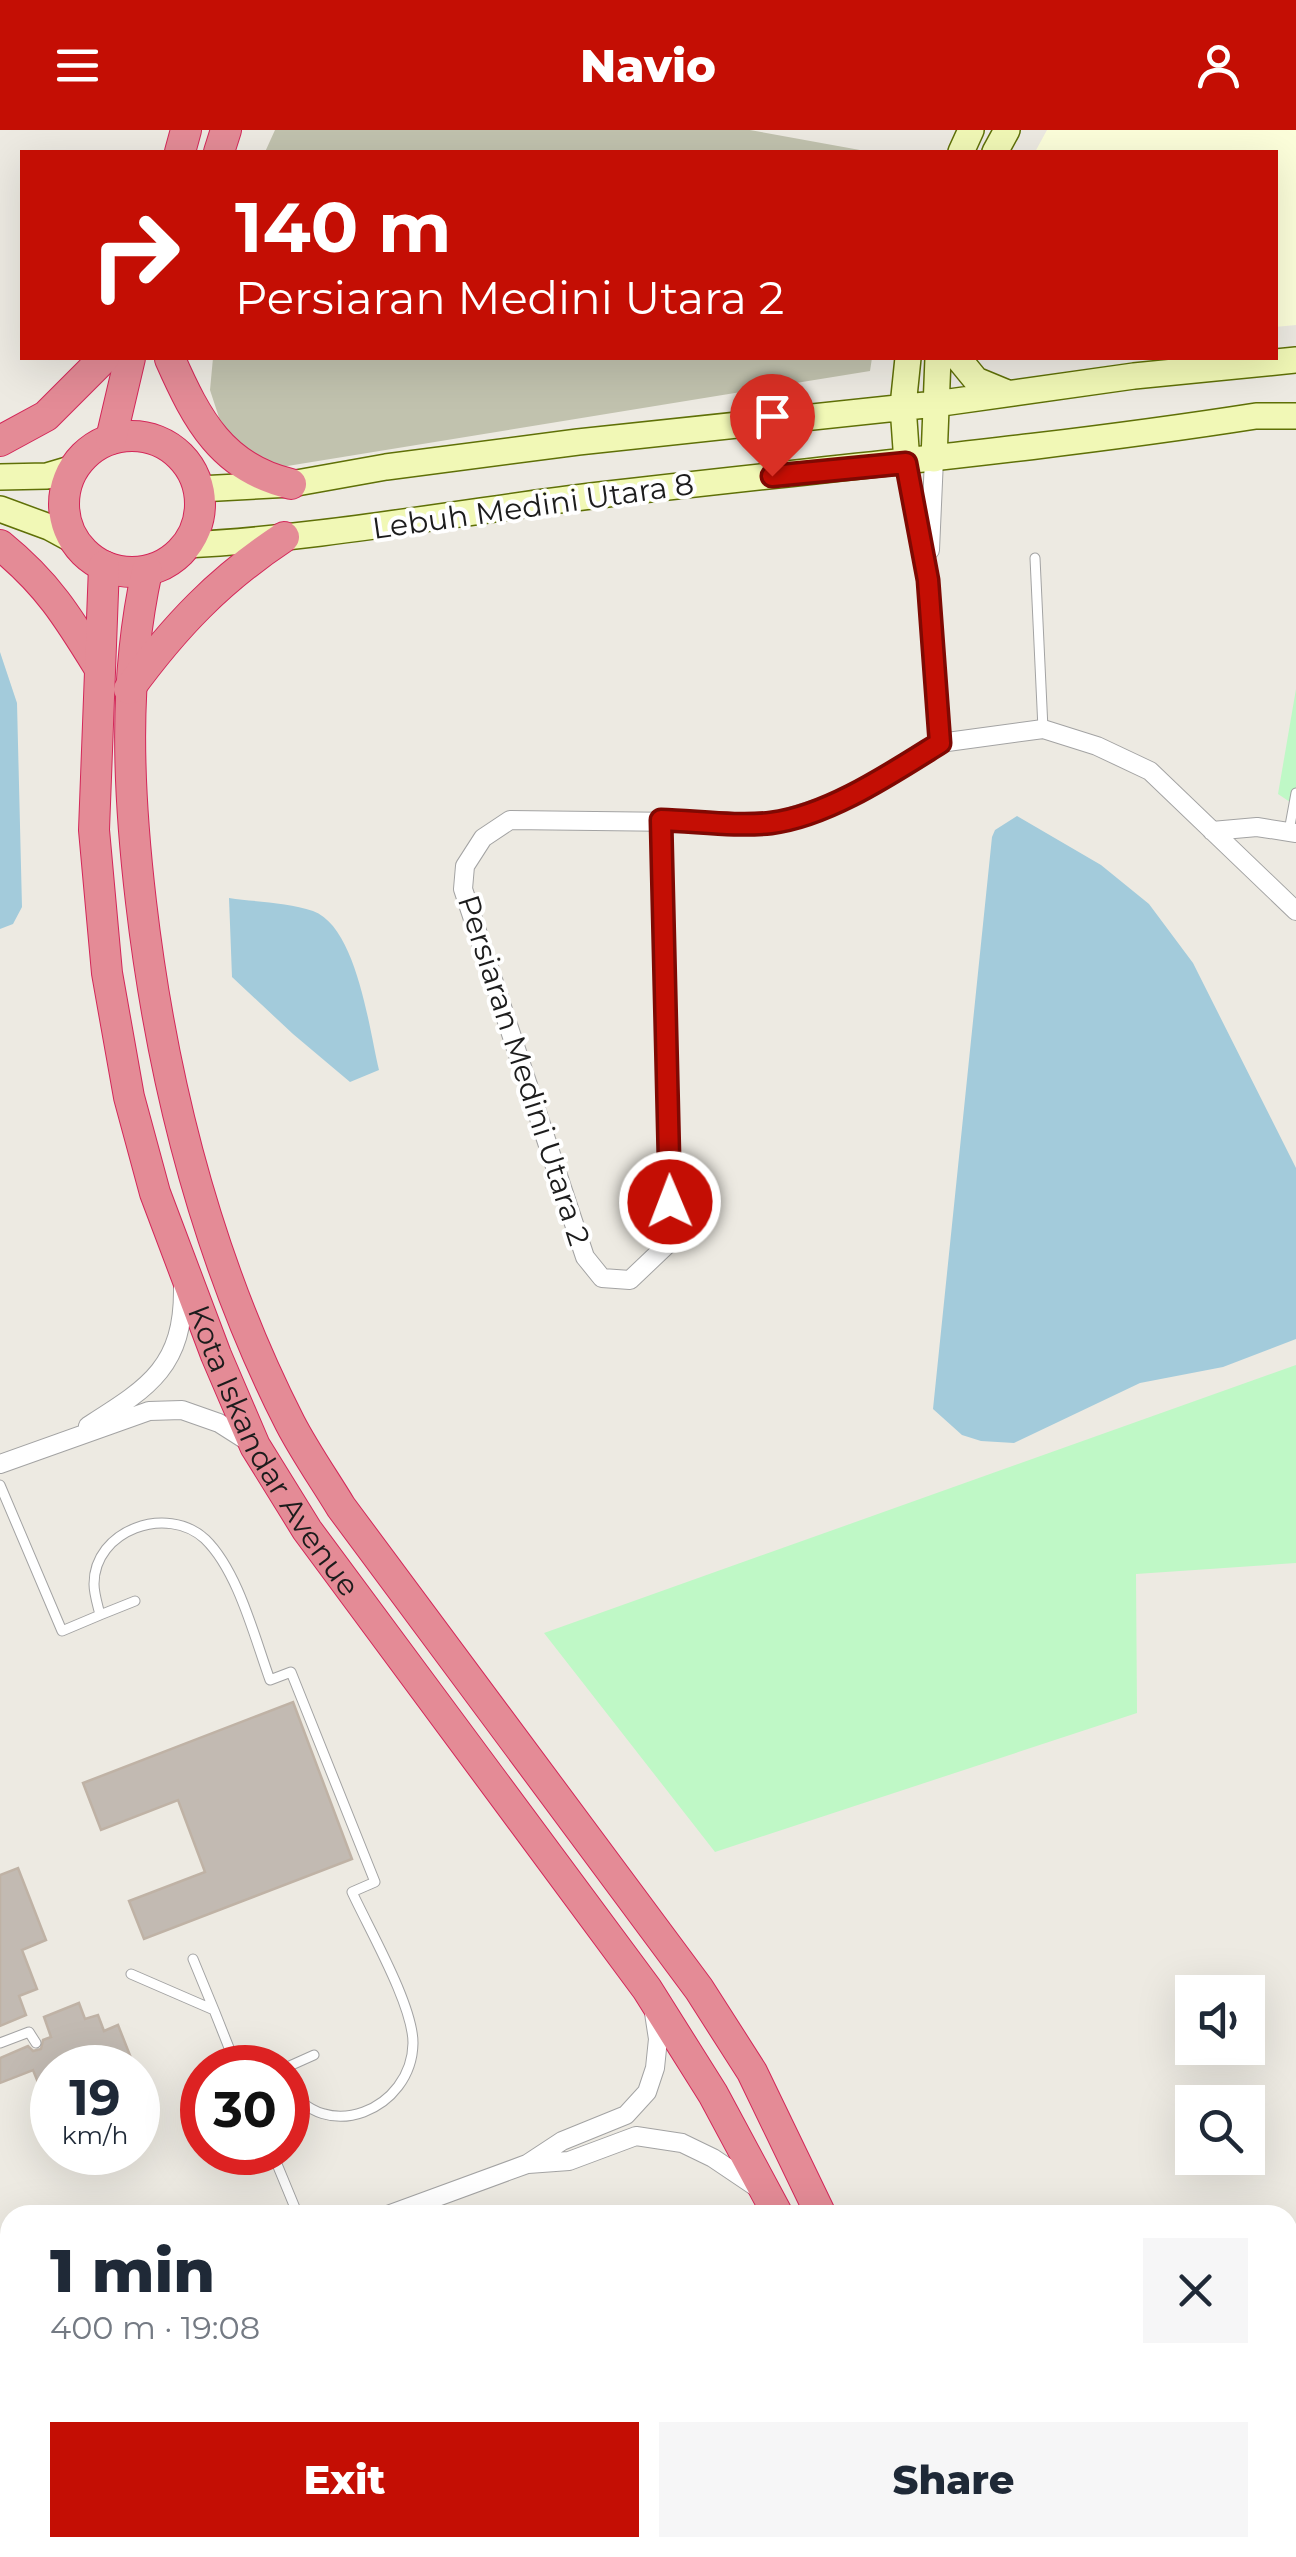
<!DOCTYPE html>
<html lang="en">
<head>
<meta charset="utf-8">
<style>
  body { margin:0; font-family:Montserrat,sans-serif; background:#f6f6f7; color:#1f2937; height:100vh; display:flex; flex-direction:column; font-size:38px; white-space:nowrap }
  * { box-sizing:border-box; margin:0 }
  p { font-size:32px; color:#747a83 }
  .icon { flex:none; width:55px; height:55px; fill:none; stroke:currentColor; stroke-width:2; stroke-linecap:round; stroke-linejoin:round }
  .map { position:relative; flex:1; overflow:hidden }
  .panel { position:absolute; left:0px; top:2075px; width:1298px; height:352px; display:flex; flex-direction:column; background:#fff; border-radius:30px 30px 0 0; box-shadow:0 10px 40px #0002 }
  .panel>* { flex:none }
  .banner { position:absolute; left:20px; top:20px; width:1258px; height:210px; border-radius:0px; box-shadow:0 10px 40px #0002; background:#c40e04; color:#fff; overflow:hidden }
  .tools { position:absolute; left:1175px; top:1845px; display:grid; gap:20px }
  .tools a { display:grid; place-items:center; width:90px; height:90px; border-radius:0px; background:#fff; box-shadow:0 10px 40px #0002; font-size:50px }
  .speed { position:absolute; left:30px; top:1915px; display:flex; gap:20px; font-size:50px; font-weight:700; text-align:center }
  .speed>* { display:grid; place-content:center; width:130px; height:130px; border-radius:50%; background:#fff; box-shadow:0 10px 40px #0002; line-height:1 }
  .speed small { font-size:25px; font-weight:400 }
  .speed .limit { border:15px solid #d22; background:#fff; color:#111 }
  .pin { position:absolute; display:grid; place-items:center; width:85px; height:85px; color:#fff; margin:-102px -42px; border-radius:50% 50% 50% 0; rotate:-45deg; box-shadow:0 0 10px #0007 }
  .pin .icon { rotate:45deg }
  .me { position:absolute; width:110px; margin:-55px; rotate:359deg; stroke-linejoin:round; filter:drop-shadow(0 0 8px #0008) }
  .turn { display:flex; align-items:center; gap:35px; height:210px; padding:0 50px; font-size:45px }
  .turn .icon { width:130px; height:130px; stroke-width:2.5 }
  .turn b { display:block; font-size:70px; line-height:85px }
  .round { display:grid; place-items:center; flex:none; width:105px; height:105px; border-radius:0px; background:#f6f6f7 }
  .summary { display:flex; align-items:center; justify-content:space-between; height:170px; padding:0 50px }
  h1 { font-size:60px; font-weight:800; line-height:75px }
  .button { display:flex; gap:20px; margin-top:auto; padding:20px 50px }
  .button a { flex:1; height:115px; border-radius:0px; background:#c40e04; color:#fff; font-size:40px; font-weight:800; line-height:115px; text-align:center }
  .button a+a { background:#f6f6f7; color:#1f2937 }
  header { display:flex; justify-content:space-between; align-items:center; height:130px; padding:0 50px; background:#c40e04; color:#fff; font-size:45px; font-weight:800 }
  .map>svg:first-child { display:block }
  .education { fill:#fcfeda }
  .construction { fill:#c1c2ae }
  .park { fill:#bff8c6 }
  .water { fill:#a3cbdb }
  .building { fill:#c2bab2; stroke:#bfb2a5; stroke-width:2.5 }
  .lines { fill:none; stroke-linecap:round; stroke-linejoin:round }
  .lane-casing { stroke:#a3a3a3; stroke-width:11 }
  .street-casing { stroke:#a3a3a3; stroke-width:20 }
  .secondary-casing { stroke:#5f7007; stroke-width:28 }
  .highway-casing { stroke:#d32759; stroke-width:32 }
  .lane { stroke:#fff; stroke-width:9 }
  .street { stroke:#fff; stroke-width:18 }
  .secondary { stroke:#f1f8b6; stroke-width:25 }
  .highway { stroke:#e48b96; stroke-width:30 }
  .route-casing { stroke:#7f0903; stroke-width:25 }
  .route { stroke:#c40e04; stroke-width:18 }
  .labels { text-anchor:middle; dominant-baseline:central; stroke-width:8; stroke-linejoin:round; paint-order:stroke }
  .street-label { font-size:30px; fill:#1c1c1c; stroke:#fff }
</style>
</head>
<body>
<header><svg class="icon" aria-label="menu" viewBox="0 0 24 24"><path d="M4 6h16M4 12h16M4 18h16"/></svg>Navio<svg class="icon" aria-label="person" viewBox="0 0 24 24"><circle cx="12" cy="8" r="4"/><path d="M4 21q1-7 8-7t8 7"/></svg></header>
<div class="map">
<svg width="1296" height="2427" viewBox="0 0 1296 2427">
  <rect width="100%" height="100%" fill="#edeae2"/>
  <path class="education" d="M1047 0H1296V195L1275 197V22H1035Z"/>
  <path class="construction" d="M275 0H750L871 22H265Z
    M213 228H872L870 241 269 339 227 312 210 260Z"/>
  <path class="park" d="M1296 559V676L1278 664Z
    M1296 1235V1433L1136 1444 1137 1583 715 1722 544 1503Z"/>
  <path class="water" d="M0 522 17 573 22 777 13 794 0 799Z
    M1017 686 1101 735 1149 774 1193 833 1296 1038V1209L1223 1237 1140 1253 1014 1313 981 1311 962 1305 933 1279 992 707 995 700Z
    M229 768C255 772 288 772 313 781 357 797 369 899 379 940L350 952 293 904 232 847Z"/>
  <path class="building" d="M293 1572 352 1729 144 1809 129 1771 205 1742 178 1670 101 1700 83 1653Z
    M18 1738 46 1810 22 1820 37 1859 19 1866 26 1885 0 1896V1745Z
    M79 1873 85 1889 98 1885 104 1901 118 1895 135 1938H52V1987L33 1940 0 1953V1928L28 1916 33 1921 41 1919 43 1910 51 1907 44 1887Z
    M138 1945 157 1992 138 2000Z"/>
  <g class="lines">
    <defs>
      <path id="lane" d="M1035 428 1043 599
        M1289 701 1296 663
        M0 1355 62 1501 100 1485C98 1476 94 1464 94 1454 94 1400 167 1374 205 1409 238 1441 254 1506 270 1550L291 1542 375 1752 352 1762C369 1799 413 1875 413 1913 412 1980 324 2016 288 1955
        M100 1485 135 1471
        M193 1829 214 1880
        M131 1844 214 1880 237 1938
        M0 1913 29 1902 36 1913
        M285 1938 314 1925
        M272 2022 298 2085"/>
      <path id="street" d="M907 333 928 450 940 613
        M930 420 934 329
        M661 690 671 1111 630 1150 602 1148 585 1127 463 759 465 736 483 708 510 690 771 693 828 675 895 642 940 613 1043 599 1097 616 1150 641 1296 781
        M1212 701 1257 697 1296 703
        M88 1296C148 1258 184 1237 183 1158
        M0 1334 149 1281 182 1280 219 1293 252 1314
        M528 2034 569 2031 636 2006 682 2013 713 2028 759 2059
        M388 2085 527 2034 562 2011 626 1985 647 1962 655 1938 658 1909 654 1883
        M0 2310 10 2300"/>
      <path id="secondary" d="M961 22 971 0
        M995 22 1007 0
        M958 228 976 250 1005 262
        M934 329 938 228
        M907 333 903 276 908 228
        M0 347 47 346 74 338
        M199 359 291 354 386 337 578 312 935 274 1134 246 1296 230
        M0 379 49 397 73 410
        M186 415C326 408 462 381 600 365 819 339 1038 320 1256 286H1296"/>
      <g id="highway">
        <path d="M180 22 186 0"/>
        <path d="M219 22 226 0"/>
        <path d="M170 229C197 290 222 338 291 354"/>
        <circle cx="132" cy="374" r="68"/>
        <path d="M111 309 130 228"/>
        <path d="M0 311 46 286 104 228"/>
        <path d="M0 415C48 454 68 487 100 539"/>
        <path id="s1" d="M104 436 94 700 107 843 129 967 155 1063 216 1225 255 1316 307 1400 647 1859 713 1964 778 2085"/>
        <path d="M147 441C123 550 128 661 141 772 162 952 207 1130 290 1293 305 1322 324 1349 341 1377L699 1859 752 1942 821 2085"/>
        <path d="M129 559C175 496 219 450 284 407"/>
        <path d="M911 2418 914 2427"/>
        <path d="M952 2418 956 2427"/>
      </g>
    </defs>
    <use href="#lane" class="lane-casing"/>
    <use href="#street" class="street-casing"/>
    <use href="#secondary" class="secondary-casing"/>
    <use href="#highway" class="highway-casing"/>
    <use href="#lane" class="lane"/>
    <use href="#street" class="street"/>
    <use href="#secondary" class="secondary"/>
    <use href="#highway" class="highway"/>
  </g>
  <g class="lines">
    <defs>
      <path id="route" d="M670 1072 661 690C696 691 736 697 771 693 828 686 892 643 940 613L928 450 906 333 772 346"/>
    </defs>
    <use href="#route" class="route-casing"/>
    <use href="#route" class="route"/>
  </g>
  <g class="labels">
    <g class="street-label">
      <text transform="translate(533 376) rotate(-8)">Lebuh Medini Utara 8</text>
      <text transform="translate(524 940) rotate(72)">Persiaran Medini Utara 2</text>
      <text stroke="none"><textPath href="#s1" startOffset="918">Kota Iskandar Avenue</textPath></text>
    </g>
  </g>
</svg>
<div class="tools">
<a><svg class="icon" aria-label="sound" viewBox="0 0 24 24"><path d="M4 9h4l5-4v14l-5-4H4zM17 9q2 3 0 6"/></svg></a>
<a><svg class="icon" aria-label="search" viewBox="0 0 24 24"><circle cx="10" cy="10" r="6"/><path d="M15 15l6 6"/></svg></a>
</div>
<div class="speed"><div>19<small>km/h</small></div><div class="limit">30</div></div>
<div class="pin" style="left:772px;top:346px;background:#d93025"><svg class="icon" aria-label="arrive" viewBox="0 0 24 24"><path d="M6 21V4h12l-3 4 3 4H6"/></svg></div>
<svg class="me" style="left:670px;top:1072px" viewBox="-20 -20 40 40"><circle r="17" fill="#c40e04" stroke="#fff" stroke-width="3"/><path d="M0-11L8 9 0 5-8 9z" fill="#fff"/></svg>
<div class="banner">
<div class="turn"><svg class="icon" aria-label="right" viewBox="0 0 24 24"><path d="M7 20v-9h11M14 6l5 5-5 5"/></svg><div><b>140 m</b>Persiaran Medini Utara 2</div></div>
</div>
<section class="panel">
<div class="summary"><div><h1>1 min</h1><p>400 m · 19:08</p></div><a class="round"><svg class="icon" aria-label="close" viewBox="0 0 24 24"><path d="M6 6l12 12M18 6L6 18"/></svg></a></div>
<div class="button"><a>Exit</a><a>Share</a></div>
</section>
</div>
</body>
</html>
